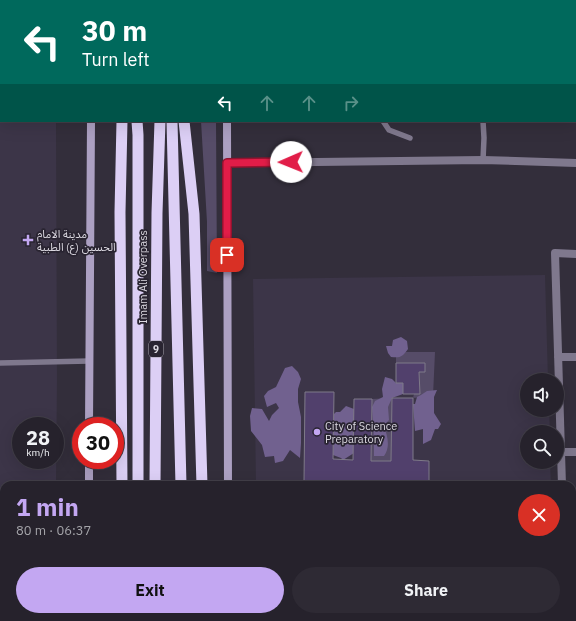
<!DOCTYPE html>
<html lang="en">
<head>
<meta charset="utf-8">
<style>
  body { margin:0; font-family:"IBM Plex Sans","Noto Sans Arabic",sans-serif; background:#2e2a34; color:#f1f3f6; height:100vh; display:flex; flex-direction:column; font-size:15px; white-space:nowrap }
  * { box-sizing:border-box; margin:0 }
  p { font-size:13px; color:#a4a4a9 }
  .icon { flex:none; width:22px; height:22px; fill:none; stroke:currentColor; stroke-width:2; stroke-linecap:round; stroke-linejoin:round }
  .map { position:relative; flex:1; overflow:hidden }
  .drawer { position:absolute; left:0px; top:481px; width:576px; height:140px; display:flex; flex-direction:column; background:#26222c; border-radius:12px 12px 0 0; box-shadow:0 4px 16px #0002,0 0 0 1px #423f48 }
  .drawer>* { flex:none }
  .top-card { position:absolute; left:0px; top:0px; width:576px; height:122px; box-shadow:0 4px 16px #0002,0 0 0 1px #423f48; background:#00695c; color:#fff; overflow:hidden }
  .controls { position:absolute; left:520px; top:373px; display:grid; gap:8px }
  .controls a { display:grid; place-items:center; width:44px; height:44px; border-radius:50%; background:#26222c; box-shadow:0 4px 16px #0002,0 0 0 1px #423f48; font-size:20px }
  .speed { position:absolute; left:12px; top:417px; display:flex; gap:8px; font-size:20px; font-weight:700; text-align:center }
  .speed>* { display:grid; place-content:center; width:52px; height:52px; border-radius:50%; background:#26222c; box-shadow:0 4px 16px #0002,0 0 0 1px #423f48; line-height:1 }
  .speed small { font-size:10px; font-weight:400 }
  .speed .limit { border:6px solid #d22; background:#fff; color:#111 }
  .pin { position:absolute; display:grid; place-items:center; width:34px; height:34px; color:#fff; margin:-17px; border-radius:8px; box-shadow:0 2px 6px #0006 }
  .me { position:absolute; width:44px; margin:-22px; rotate:269deg; stroke-linejoin:round; filter:drop-shadow(0 0 3px #0008) }
  .turn { display:flex; align-items:center; gap:14px; height:84px; padding:0 16px; font-size:18px }
  .turn .icon { width:52px; height:52px; stroke-width:2.5 }
  .turn b { display:block; font-size:28px; line-height:34px }
  .lanes { display:flex; align-items:center; height:38px; padding:0 16px; background:#0003; justify-content:center; gap:20px; direction:ltr }
  .lanes .off { opacity:.35 }
  .round { display:grid; place-items:center; flex:none; width:42px; height:42px; border-radius:21px; background:#2e2a34 }
  .head { display:flex; align-items:center; justify-content:space-between; height:68px; padding:0 16px }
  h1 { font-size:24px; font-weight:700; line-height:30px; color:#c3a7f2 }
  .primary-button { display:flex; gap:8px; margin-top:auto; padding:8px 16px }
  .primary-button a { flex:1; height:46px; border-radius:24px; background:#c3a7f2; color:#111; font-size:16px; font-weight:700; line-height:46px; text-align:center }
  .primary-button a+a { background:#2e2a34; color:#f1f3f6 }
  .map>svg:first-child { display:block }
  .built { fill:#3c3548; fill-rule:evenodd }
  .green { fill:#564c68 }
  .forest { fill:#71618f }
  .building { fill:#51406c; stroke:#7f7a89 }
  .lines { fill:none; stroke-linecap:round; stroke-linejoin:round }
  .trunk-tunnel { stroke:#4c4854; stroke-width:11; stroke-dasharray:11 5.5; stroke-linecap:butt }
  .service { stroke:#7f788d; stroke-width:5.5 }
  .minor { stroke:#7f788d; stroke-width:8 }
  .secondary { stroke:#aca0c2; stroke-width:8 }
  .trunk { stroke:#dccff5; stroke-width:11 }
  .route-casing { stroke:#92132f; stroke-width:10 }
  .route { stroke:#e11d48; stroke-width:7 }
  .poi-dot { fill:#c3a7f2; stroke:#292431; stroke-width:1.5 }
  .labels { text-anchor:middle; dominant-baseline:central; stroke-width:3.5; stroke-linejoin:round; paint-order:stroke }
  .shield { fill:#292431; stroke:#a6a2ac; stroke-width:1 }
  .shield-label { font-size:10px; font-weight:bold; fill:#dbd8e0 }
  .poi-label { font-size:11px; fill:#dbd8e0; stroke:#292431; text-anchor:start }
  .street-label { font-size:11px; fill:#dbd8e0; stroke:#292431 }
</style>
</head>
<body>
<div class="map">
<svg width="576" height="621" viewBox="0 0 576 621">
  <rect width="100%" height="100%" fill="#332e3b"/>
  <path class="built" d="M0 0H56V1H1V121H56L57 379 56 485H4V613L0 616ZM21 426H55V460H21Z
    M545 275 548 380H527V410H549L550 432H527V462H550L551 485H256L253 279Z"/>
  <path class="green" d="M201 121H216L217 273 207 271V222Z
    M396 352H435L433 396 413 398 414 394 420 393 419 372 425 371V363H396Z
    M392 398 391 461H371L372 399Z"/>
  <path class="forest" d="M401 337 407 341 408 349C402 357 401 358 391 357L388 353 386 346H392L393 340Z
    M292 366 298 372 301 379 298 389V402L301 417V443L300 458 290 450 283 461 275 463 274 456 265 457 262 445 251 431 250 416 252 408 262 409 269 421 272 415 279 408 276 403 267 407 264 396 268 391 276 387 285 368Z
    M385 377 392 379 396 383H403V394L392 398 388 407 389 420 384 425C387 436 391 446 384 456H374V439L372 407 375 401 383 397 382 389Z
    M437 390 434 397V413L441 424 438 429H435L431 440 423 444V429L415 431 413 404H415L417 397 421 395 427 391Z
    M346 406 354 409V453L343 460 341 458 333 455 334 414 336 412H340Z
    M304 481 429 483 428 485H307Z"/>
  <path class="building" d="M396 363H425V372H419L420 394H403V383H396Z
    M305 392H334L333 459 353 460 354 399H372L371 461H391L392 398H413V460L429 461V483L304 481Z"/>
  <g class="lines">
    <path class="trunk-tunnel" d="M189 621 191 617"/>
    <path class="service" d="M383 121 389 130 410 138
      M483 121 484 138 483 160
      M0 363 89 361"/>
    <path class="minor" d="M227 163 483 160 576 163
      M558 357H576
      M561 452H576
      M562 485 555 253 576 254
      M572 530H576
      M566 617V621"/>
    <path class="secondary" d="M225 0V1
      M92 1V0
      M227 121 228 485
      M89 426 91 121
      M89 460V485
      M233 617 234 621
      M30 621 33 617"/>
    <path class="trunk" d="M127 0 128 1
      M166 0V1
      M122 121 120 212 122 485
      M137 121 138 135V485
      M172 121 181 485
      M184 121 194 214 202 485
      M155 485 157 213 160 121
      M124 617V621
      M138 617V621
      M155 617V621
      M183 617V621
      M199 617 203 621
      M91 621 95 617"/>
  </g>
  <g class="lines">
    <defs>
      <path id="route" d="M227 255V163L291 162"/>
    </defs>
    <use href="#route" class="route-casing"/>
    <use href="#route" class="route"/>
  </g>
  <g class="poi-dot">
    <path d="M26 234h4v4h4v4h-4v4h-4v-4h-4v-4h4z"/>
    <circle cx="317" cy="432" r="4"/>
  </g>
  <g class="labels">
    <rect class="shield" x="149" y="341" width="14" height="16" rx="3"/>
    <g class="shield-label">
      <text x="156" y="349">9</text>
    </g>
    <g class="poi-label">
      <text x="37" y="234">مدينة الامام<tspan x="37" dy="13">الحسين (ع) الطبية</tspan></text>
      <text x="325" y="426">City of Science<tspan x="325" dy="13">Preparatory</tspan></text>
    </g>
    <g class="street-label">
      <text transform="translate(143 277) rotate(-90)">Imam Ali Overpass</text>
    </g>
  </g>
</svg>
<div class="controls">
<a><svg class="icon" aria-label="sound" viewBox="0 0 24 24"><path d="M4 9h4l5-4v14l-5-4H4zM17 9q2 3 0 6"/></svg></a>
<a><svg class="icon" aria-label="search" viewBox="0 0 24 24"><circle cx="10" cy="10" r="6"/><path d="M15 15l6 6"/></svg></a>
</div>
<div class="speed"><div>28<small>km/h</small></div><div class="limit">30</div></div>
<div class="pin" style="left:227px;top:255px;background:#d93025"><svg class="icon" aria-label="arrive" viewBox="0 0 24 24"><path d="M6 21V4h12l-3 4 3 4H6"/></svg></div>
<svg class="me" style="left:291px;top:162px" viewBox="-20 -20 40 40"><circle r="19" fill="#fff"/><path d="M0-13L10 11 0 6-10 11z" fill="#e11d48"/></svg>
<div class="top-card">
<div class="turn"><svg class="icon" aria-label="left" viewBox="0 0 24 24"><path d="M17 20v-9H6M10 6l-5 5 5 5"/></svg><div><b>30 m</b>Turn left</div></div>
<div class="lanes"><svg class="icon" aria-label="left" viewBox="0 0 24 24"><path d="M17 20v-9H6M10 6l-5 5 5 5"/></svg><svg class="icon off" aria-label="ahead" viewBox="0 0 24 24"><path d="M12 20V5M6 11l6-6 6 6"/></svg><svg class="icon off" aria-label="ahead" viewBox="0 0 24 24"><path d="M12 20V5M6 11l6-6 6 6"/></svg><svg class="icon off" aria-label="right" viewBox="0 0 24 24"><path d="M7 20v-9h11M14 6l5 5-5 5"/></svg></div>
</div>
<section class="drawer">
<div class="head"><div><h1>1 min</h1><p>80 m · 06:37</p></div><a class="round" style="background:#d93025;color:#fff"><svg class="icon" aria-label="close" viewBox="0 0 24 24"><path d="M6 6l12 12M18 6L6 18"/></svg></a></div>
<div class="primary-button"><a>Exit</a><a>Share</a></div>
</section>
</div>
</body>
</html>
